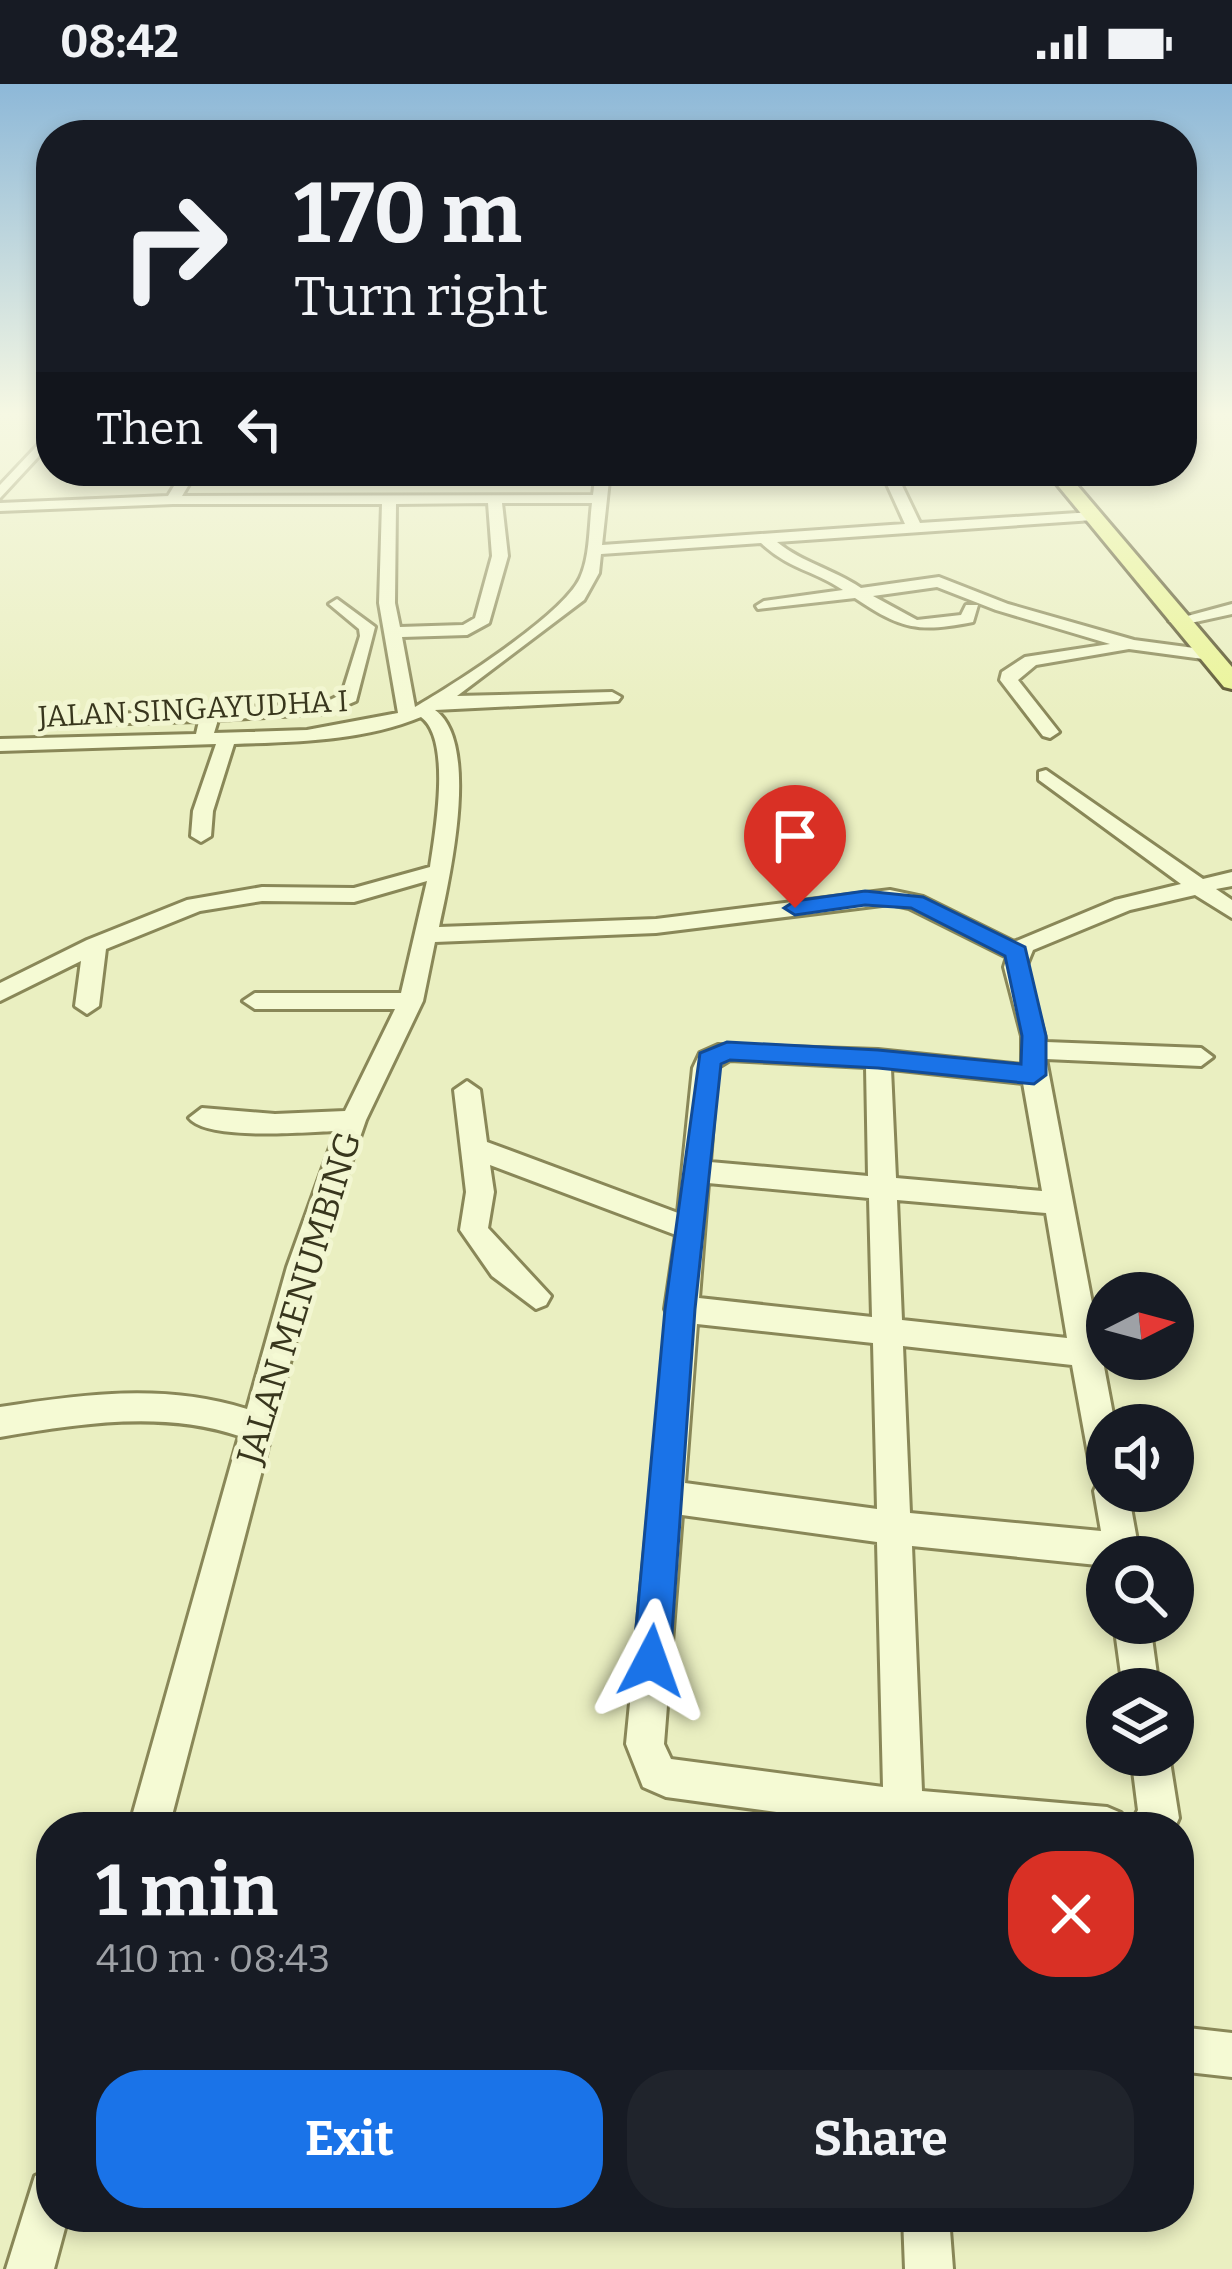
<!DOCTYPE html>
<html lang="en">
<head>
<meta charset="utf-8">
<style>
  body { margin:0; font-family:Bitter,serif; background:#20242c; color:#f1f3f6; height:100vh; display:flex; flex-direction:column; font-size:45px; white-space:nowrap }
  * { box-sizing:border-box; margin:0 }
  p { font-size:39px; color:#9ea1a6 }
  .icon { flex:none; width:66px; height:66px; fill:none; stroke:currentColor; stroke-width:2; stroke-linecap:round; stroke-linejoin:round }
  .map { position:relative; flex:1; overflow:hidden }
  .drawer { position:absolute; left:36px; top:1728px; width:1158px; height:420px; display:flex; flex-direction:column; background:#171b24; border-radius:48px; box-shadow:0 6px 18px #0003 }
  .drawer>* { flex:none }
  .banner { position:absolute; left:36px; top:36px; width:1161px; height:366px; border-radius:48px; box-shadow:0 6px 18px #0003; background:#171b24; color:#f1f3f6; overflow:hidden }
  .needle { width:78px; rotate:84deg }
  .controls { position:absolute; left:1086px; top:1188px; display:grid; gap:24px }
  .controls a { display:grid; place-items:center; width:108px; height:108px; border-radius:50%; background:#171b24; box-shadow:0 6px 18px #0003; font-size:60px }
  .pin { position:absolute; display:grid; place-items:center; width:102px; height:102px; color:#fff; margin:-123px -51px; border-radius:50% 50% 50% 0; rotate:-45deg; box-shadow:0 0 12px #0007 }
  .pin .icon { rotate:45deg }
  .me { position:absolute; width:132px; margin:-66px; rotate:4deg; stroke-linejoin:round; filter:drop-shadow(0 0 9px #0008) }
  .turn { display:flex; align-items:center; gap:42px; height:252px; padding:0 60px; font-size:54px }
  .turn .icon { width:156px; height:156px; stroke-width:2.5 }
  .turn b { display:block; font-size:84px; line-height:102px }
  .then { display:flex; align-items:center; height:114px; padding:0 60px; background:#0003; gap:24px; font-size:45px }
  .round { display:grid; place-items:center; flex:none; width:126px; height:126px; border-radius:48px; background:#20242c }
  .headline { display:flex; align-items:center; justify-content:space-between; height:204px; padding:0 60px }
  h1 { font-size:72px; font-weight:700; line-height:90px }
  .primary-button { display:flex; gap:24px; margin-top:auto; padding:24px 60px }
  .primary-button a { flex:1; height:138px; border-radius:48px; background:#1a73e8; color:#fff; font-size:48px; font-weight:700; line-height:138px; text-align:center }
  .primary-button a+a { background:#20242c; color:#f1f3f6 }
  .status { display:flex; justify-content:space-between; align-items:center; height:84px; padding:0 60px; background:#171b24; direction:ltr }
  .status svg { height:33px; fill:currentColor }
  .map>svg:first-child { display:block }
  .green { fill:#afce94 }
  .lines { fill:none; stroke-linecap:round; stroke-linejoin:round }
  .minor-casing { stroke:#898758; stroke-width:6 }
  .major-casing { stroke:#57522c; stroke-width:6 }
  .minor { fill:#f5fad4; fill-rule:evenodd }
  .major { fill:#eaf497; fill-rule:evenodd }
  .route { fill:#1a73e8; stroke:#114b97; stroke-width:3 }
  .labels { text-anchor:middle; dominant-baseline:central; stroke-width:10; stroke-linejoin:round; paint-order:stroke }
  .far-street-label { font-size:30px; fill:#38361d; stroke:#f2f6d1 }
  .street-label { font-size:36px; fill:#38361d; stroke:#f2f6d1 }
</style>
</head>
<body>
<div class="status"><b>08:42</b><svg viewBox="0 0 49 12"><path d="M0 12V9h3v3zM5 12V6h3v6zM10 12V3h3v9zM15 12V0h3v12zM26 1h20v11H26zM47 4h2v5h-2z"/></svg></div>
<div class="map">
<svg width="1232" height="2185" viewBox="0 0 1232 2185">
  <rect width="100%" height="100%" fill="#eaefc1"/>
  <path class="green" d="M216 387H472L453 398 429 400H250L231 398Z"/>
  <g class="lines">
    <defs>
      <path id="minor" d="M51 347V359L0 414V401Z
        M183 387H197L182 412 593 411 596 387H610L602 461 905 440 881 387H895L920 439 1093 428 1100 432 1093 436 777 458C803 479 833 485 861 504L939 493 1008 520 1134 556 1209 566 1211 570 1203 575 1129 565 1036 581 1018 596 1059 648 1050 654 1043 652 1000 596 1002 588 1025 573 1110 560 996 526 937 503 873 512 917 536 961 531 966 521H978L973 538C918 549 901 545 855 514L758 525 756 522 764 517 843 506C812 485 792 487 761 459L601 470 599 489 584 516 457 612 612 608 621 613 618 617 435 626C481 659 449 796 439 843L656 835 890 806 923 813 1014 858 1115 816 1181 800 1039 696V688L1046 686 1203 795 1232 788V802L1216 805 1232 816V834L1195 811 1130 826 1033 866 1026 883 1046 958 1201 964 1213 973 1201 982 1046 975 1115 1341H1107V1407H1128L1140 1473H1107V1482L912 1462 922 1707 1107 1723 1121 1729 1127 1743H886L666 1713 643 1703 626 1660 668 1231 665 1225 676 1151 490 1081 494 1108 488 1144 551 1212 546 1221 536 1225 492 1192 460 1146 466 1108 454 1006 467 997 480 1006 487 1058 678 1129 693 984 700 969 718 961 878 966 1022 981V952L1004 883 1007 873 909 824 890 820 656 849 435 858 423 917 366 1036 315 1183 169 1743H129L239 1352C161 1326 79 1340 0 1353V1323C83 1310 165 1299 247 1325L287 1183 336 1047C306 1048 207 1057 189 1034L202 1024 275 1030 345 1027 395 925H255L243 917 255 909H401L427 797 354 818 262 817 200 827 106 865 99 922 87 930 75 922 81 877 0 917V899L87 856 187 816 262 803 354 804 430 783C435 749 452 655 421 633 363 657 296 658 234 660L213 727 211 752 201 758 191 752 193 727 216 660 0 667V655L196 650 199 637 92 640V632L98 631 324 619 342 610 360 552 359 545 329 520 337 515 375 543 356 617 328 629 218 636 214 649 307 646 398 629 379 519 382 420H173L0 427V419L168 412ZM488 419 492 472 475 534 463 541 400 543 395 519 396 420ZM502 419H592C589 443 590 473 580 494 563 531 453 601 415 623L402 553 467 551 489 539 508 472ZM730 976 866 983 868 1092 710 1078 717 984ZM891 985 1023 999 1042 1107 896 1094ZM708 1099 869 1114 872 1233 699 1214ZM897 1116 1046 1129 1067 1254 902 1236ZM697 1240 873 1259 877 1425 685 1399ZM903 1262 1072 1281 1091 1386 1098 1398 1094 1407 1101 1447 910 1429ZM682 1431 877 1458 883 1703 671 1675 664 1660Z
        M1232 520V530L1177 542 1169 537Z
        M1114 1539H1150L1159 1605H1123Z
        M1131 1671H1169L1179 1734 1175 1743H1129L1138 1726Z
        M1179 1943 1232 1949V1993L1179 1987Z
        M51 2085V2133H68L54 2185H6L35 2092Z
        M903 2133H949L953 2185H905Z"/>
      <path id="major" d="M1046 387H1065L1232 583V605L1224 603Z"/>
    </defs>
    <use href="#minor" class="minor-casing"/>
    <use href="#major" class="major-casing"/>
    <use href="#minor" class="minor"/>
    <use href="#major" class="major"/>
  </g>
  <linearGradient id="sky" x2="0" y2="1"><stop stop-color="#8db8d8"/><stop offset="0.52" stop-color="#f6f8e3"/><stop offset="1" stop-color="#f6f8e3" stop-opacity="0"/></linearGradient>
  <rect width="1232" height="634" fill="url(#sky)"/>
  <path class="route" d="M865 807 923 813 1025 863 1046 952V991L1034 1000 878 984 730 976 721 980 695 1225 670 1577 664 1590 651 1595 638 1590 633 1577 665 1225 700 969 727 958 878 966 1021 980 1022 952 1005 872 911 824 865 821 795 831 784 824 795 817Z"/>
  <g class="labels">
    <g class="far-street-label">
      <text transform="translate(193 625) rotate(-3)">JALAN SINGAYUDHA I</text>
    </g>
    <g class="street-label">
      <text transform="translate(299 1214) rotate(-73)">JALAN MENUMBING</text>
    </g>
  </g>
</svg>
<div class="controls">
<a><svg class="needle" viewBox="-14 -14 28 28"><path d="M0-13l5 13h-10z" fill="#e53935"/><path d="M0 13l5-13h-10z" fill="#9ea1a6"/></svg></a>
<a><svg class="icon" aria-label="sound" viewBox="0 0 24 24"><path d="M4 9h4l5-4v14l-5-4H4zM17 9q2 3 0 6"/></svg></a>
<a><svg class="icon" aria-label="search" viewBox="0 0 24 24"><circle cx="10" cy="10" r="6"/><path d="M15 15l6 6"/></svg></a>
<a><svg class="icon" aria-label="layers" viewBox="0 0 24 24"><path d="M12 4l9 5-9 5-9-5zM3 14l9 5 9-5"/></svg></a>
</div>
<div class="pin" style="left:795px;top:824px;background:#d93025"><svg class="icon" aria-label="arrive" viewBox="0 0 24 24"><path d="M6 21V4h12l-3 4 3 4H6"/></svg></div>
<svg class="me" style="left:651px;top:1577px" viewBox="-20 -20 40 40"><path d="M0-17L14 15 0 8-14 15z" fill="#1a73e8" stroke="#fff" stroke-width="4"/></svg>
<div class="banner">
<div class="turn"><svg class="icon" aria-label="right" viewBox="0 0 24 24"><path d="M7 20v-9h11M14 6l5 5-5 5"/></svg><div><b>170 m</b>Turn right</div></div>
<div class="then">Then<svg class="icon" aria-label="left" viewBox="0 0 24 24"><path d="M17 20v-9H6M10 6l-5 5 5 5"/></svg></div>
</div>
<section class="drawer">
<div class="headline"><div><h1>1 min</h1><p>410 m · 08:43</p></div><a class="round" style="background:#d93025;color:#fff"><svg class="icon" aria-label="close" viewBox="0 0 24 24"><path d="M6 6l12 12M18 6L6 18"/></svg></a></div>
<div class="primary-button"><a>Exit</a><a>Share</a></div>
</section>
</div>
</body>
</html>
